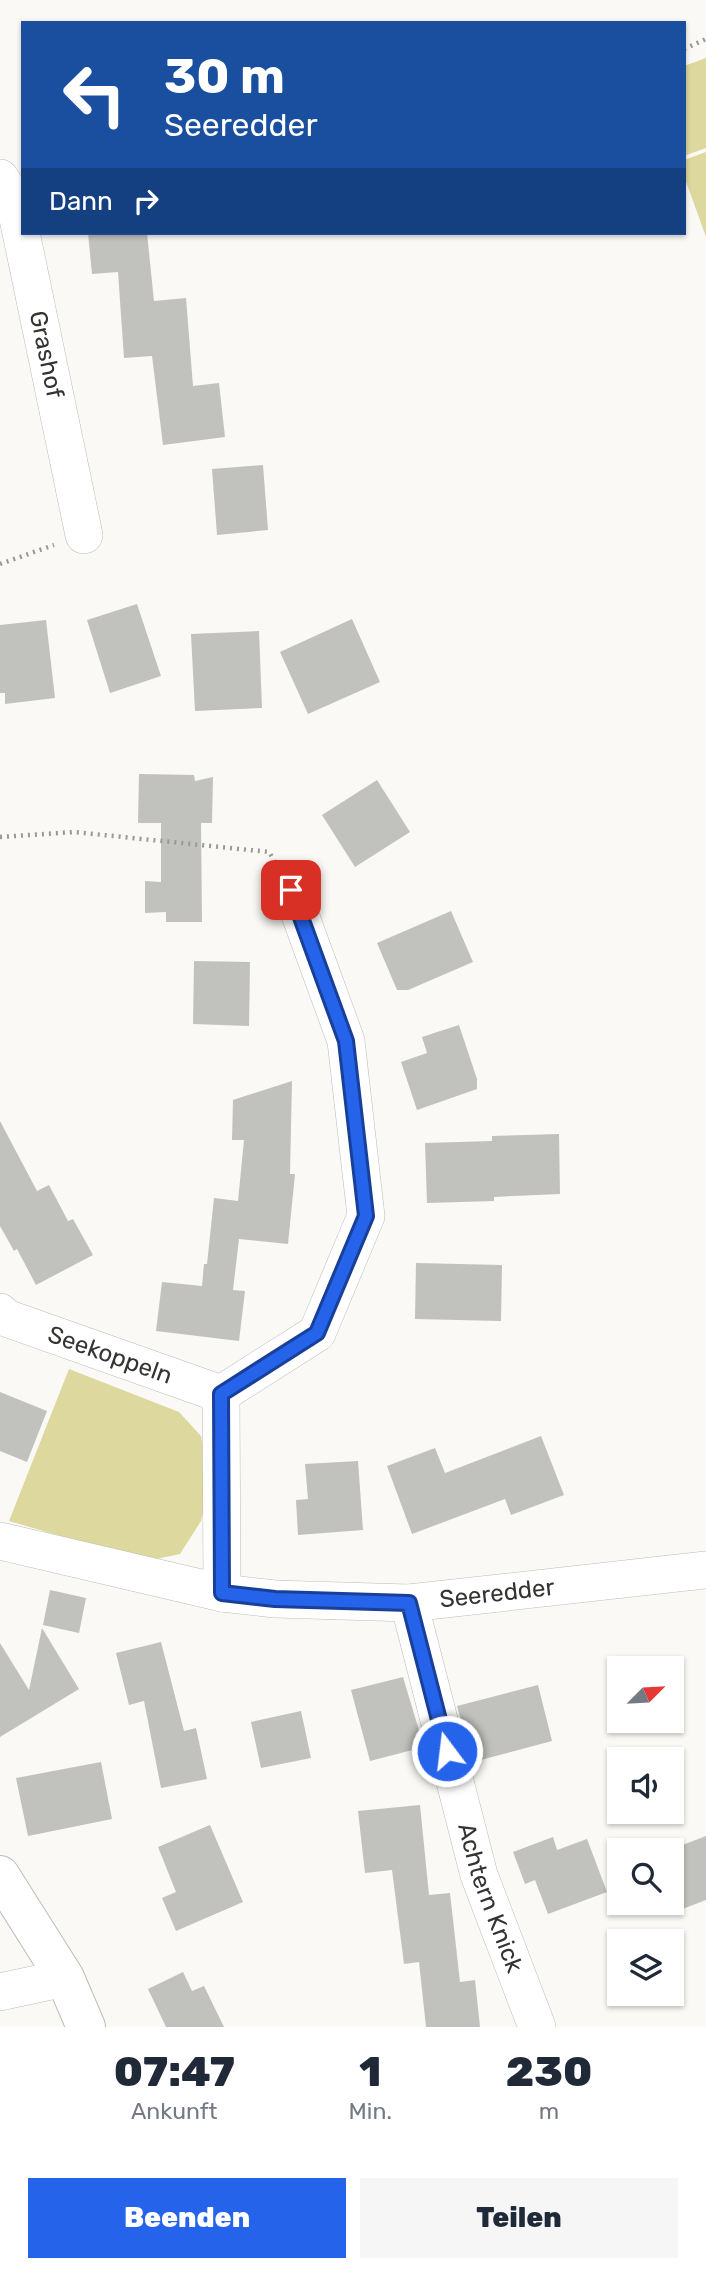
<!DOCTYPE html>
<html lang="de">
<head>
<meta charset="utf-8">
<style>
  body { margin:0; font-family:Rubik,sans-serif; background:#f6f6f7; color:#1f2937; height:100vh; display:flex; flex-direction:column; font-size:26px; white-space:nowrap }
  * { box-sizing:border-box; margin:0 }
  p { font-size:23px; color:#747a83 }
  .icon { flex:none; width:38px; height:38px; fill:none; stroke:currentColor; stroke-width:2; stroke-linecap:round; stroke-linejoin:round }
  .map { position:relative; height:2027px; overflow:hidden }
  .details { display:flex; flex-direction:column; background:#fff; flex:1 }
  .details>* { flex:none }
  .guide { position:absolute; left:21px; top:21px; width:665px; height:214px; border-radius:0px; box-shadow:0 2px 5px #0004; background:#1a4fa0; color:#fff; overflow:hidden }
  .needle { width:46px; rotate:66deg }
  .controls { position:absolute; left:607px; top:1656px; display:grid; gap:14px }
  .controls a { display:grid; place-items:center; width:77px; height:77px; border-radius:0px; background:#fff; box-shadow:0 2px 5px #0004; font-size:35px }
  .pin { position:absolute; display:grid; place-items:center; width:60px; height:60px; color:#fff; margin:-30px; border-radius:14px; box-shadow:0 4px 10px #0006 }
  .me { position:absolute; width:77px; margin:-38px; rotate:345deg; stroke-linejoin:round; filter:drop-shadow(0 0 5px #0008) }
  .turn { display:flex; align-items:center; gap:24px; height:147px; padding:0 28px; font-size:32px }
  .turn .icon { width:91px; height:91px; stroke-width:2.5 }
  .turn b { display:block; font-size:49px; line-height:60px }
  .then { display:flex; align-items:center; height:66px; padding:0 28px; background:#0003; gap:14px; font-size:26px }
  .eta { display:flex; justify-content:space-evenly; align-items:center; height:119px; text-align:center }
  .eta b { font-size:42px; font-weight:800; line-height:49px }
  .primary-button { display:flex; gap:14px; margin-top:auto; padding:14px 28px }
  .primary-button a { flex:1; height:80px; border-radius:0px; background:#2563eb; color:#fff; font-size:28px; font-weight:800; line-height:80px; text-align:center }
  .primary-button a+a { background:#f6f6f7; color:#1f2937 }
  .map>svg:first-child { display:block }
  .green { fill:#ddd89d }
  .building { fill:#c1c1bd }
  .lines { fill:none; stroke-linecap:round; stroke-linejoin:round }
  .minor-casing { stroke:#bdbcb8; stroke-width:38 }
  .tertiary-casing { stroke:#bdbcb8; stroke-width:40 }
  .path { stroke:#989895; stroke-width:4.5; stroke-dasharray:2 5; stroke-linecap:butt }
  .minor { stroke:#fff; stroke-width:37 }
  .tertiary { stroke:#fff; stroke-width:38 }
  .route-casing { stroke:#184099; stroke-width:18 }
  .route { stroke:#2563eb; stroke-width:12 }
  .labels { text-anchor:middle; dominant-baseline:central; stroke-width:6; stroke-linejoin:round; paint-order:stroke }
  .street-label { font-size:24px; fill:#343432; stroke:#faf9f5 }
</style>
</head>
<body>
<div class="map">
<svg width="706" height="2027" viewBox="0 0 706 2027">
  <rect width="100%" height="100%" fill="#faf9f5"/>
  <path class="green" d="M706 58V148L684 156V66Z
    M706 152V237L684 176V160Z
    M69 1369 179 1412 201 1436 210 1481 201 1521 180 1554 147 1561 9 1521Z"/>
  <path class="building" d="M88 233H147L154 301 186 298 193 386 219 383 225 437 163 445 152 356 124 358 118 272 92 274Z
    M263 465 268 530 217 535 212 469Z
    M137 604 161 676 110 693 87 620Z
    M352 619 380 682 308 714 280 652Z
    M46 620 55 698 5 704V693H0V625Z
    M259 631 262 708 195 711 191 634Z
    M139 774 194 775 195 781 213 777 212 823H201L202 922H166V912L145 913V881L161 882V823H138Z
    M377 780 410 832 355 867 322 815Z
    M451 911 473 962 408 990H397L377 943Z
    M194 961 250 962 249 1026 193 1024Z
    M459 1025 477 1079V1089L417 1110 401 1062 427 1053 422 1037Z
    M292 1081 290 1174H295L288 1244 239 1239 233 1290 245 1291 239 1341 156 1331 162 1282 202 1286 204 1264H207L214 1198 238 1201 244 1140H232L233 1100Z
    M0 1121 37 1191 49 1185 68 1221 73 1219 93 1255 36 1285 17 1249 14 1251 0 1226Z
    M559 1134 560 1194 494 1197V1201L427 1203 425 1143 492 1141V1136Z
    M416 1263 502 1265 501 1321 415 1319Z
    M0 1392 47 1411 27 1462 0 1451Z
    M541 1436 564 1495 511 1515 505 1499 412 1534 387 1466 435 1448 445 1473Z
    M358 1461 363 1530 298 1535 296 1500 308 1499 305 1464Z
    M50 1590 86 1598 79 1633 43 1625Z
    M42 1628 79 1689 0 1737V1643L29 1690Z
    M161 1642 184 1731 196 1728 207 1779 161 1788 144 1701 129 1705 116 1653Z
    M403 1677 424 1747 370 1761 351 1690Z
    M538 1685 552 1741 473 1762 457 1706Z
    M301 1711 311 1758 261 1768 251 1722Z
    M101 1762 112 1819 28 1836 16 1778Z
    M420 1805 429 1895 450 1893 460 1982 475 1980 480 2027H426L419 1962 404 1964 392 1870 365 1873 358 1811Z
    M210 1825 243 1902 176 1931 162 1898 176 1892 158 1847Z
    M706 1836V1900L672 1913V1849Z
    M553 1837 557 1850 587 1839 607 1892 548 1914 535 1880 525 1884 513 1852Z
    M183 1972 192 1991 204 1986 224 2027H166L148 1989Z"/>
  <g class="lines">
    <defs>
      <g id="minor">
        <path id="s1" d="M0 178 14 199 84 535"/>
        <path id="s2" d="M0 1312 6 1318 221 1394 317 1333 366 1216 346 1041 291 890"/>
        <path d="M221 1394 222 1593"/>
        <path id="s3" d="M0 1541 222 1593 275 1599 409 1603 706 1570"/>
        <path id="s4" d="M409 1603 479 1875 537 2027"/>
        <path d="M0 1992 65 1978"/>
      </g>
      <path id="tertiary" d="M0 1875 65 1978 86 2027"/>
    </defs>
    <use href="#minor" class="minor-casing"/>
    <use href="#tertiary" class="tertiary-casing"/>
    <path class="path" d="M684 49 706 39
      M0 564 54 545
      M0 837 74 832 269 852 275 862"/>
    <use href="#minor" class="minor"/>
    <use href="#tertiary" class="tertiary"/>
  </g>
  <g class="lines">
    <defs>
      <path id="route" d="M291 890 346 1041 366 1216 317 1333 221 1394 222 1593 275 1599 409 1603 447 1751"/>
    </defs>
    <use href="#route" class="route-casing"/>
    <use href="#route" class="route"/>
  </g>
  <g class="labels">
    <g class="street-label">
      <text stroke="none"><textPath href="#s1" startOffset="184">Grashof</textPath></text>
      <text stroke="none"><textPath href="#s2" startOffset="119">Seekoppeln</textPath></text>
      <text stroke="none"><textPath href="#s3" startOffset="504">Seeredder</textPath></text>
      <text stroke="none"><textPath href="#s4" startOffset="306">Achtern Knick</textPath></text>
    </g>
  </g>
</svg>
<div class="controls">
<a><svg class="needle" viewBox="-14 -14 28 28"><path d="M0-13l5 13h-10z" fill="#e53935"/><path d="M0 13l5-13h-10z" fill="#747a83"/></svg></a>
<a><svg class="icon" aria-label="sound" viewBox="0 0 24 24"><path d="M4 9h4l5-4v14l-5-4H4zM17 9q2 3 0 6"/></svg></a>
<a><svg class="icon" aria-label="search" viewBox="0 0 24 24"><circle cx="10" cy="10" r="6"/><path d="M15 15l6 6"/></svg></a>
<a><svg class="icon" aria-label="layers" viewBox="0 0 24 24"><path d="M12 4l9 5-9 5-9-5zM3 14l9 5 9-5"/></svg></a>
</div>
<div class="pin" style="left:291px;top:890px;background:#d93025"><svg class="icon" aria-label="arrive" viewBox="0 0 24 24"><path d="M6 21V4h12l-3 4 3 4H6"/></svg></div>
<svg class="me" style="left:447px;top:1751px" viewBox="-20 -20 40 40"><circle r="17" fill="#2563eb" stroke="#fff" stroke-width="3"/><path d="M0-11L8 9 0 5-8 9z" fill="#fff"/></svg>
<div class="guide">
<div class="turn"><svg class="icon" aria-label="left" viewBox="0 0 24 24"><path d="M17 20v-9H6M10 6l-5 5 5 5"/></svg><div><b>30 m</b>Seeredder</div></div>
<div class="then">Dann<svg class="icon" aria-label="right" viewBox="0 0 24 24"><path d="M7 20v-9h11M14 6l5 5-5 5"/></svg></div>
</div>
</div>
<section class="details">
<div class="eta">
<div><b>07:47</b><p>Ankunft</p></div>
<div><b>1</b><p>Min.</p></div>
<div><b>230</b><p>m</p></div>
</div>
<div class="primary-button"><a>Beenden</a><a>Teilen</a></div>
</section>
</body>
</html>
